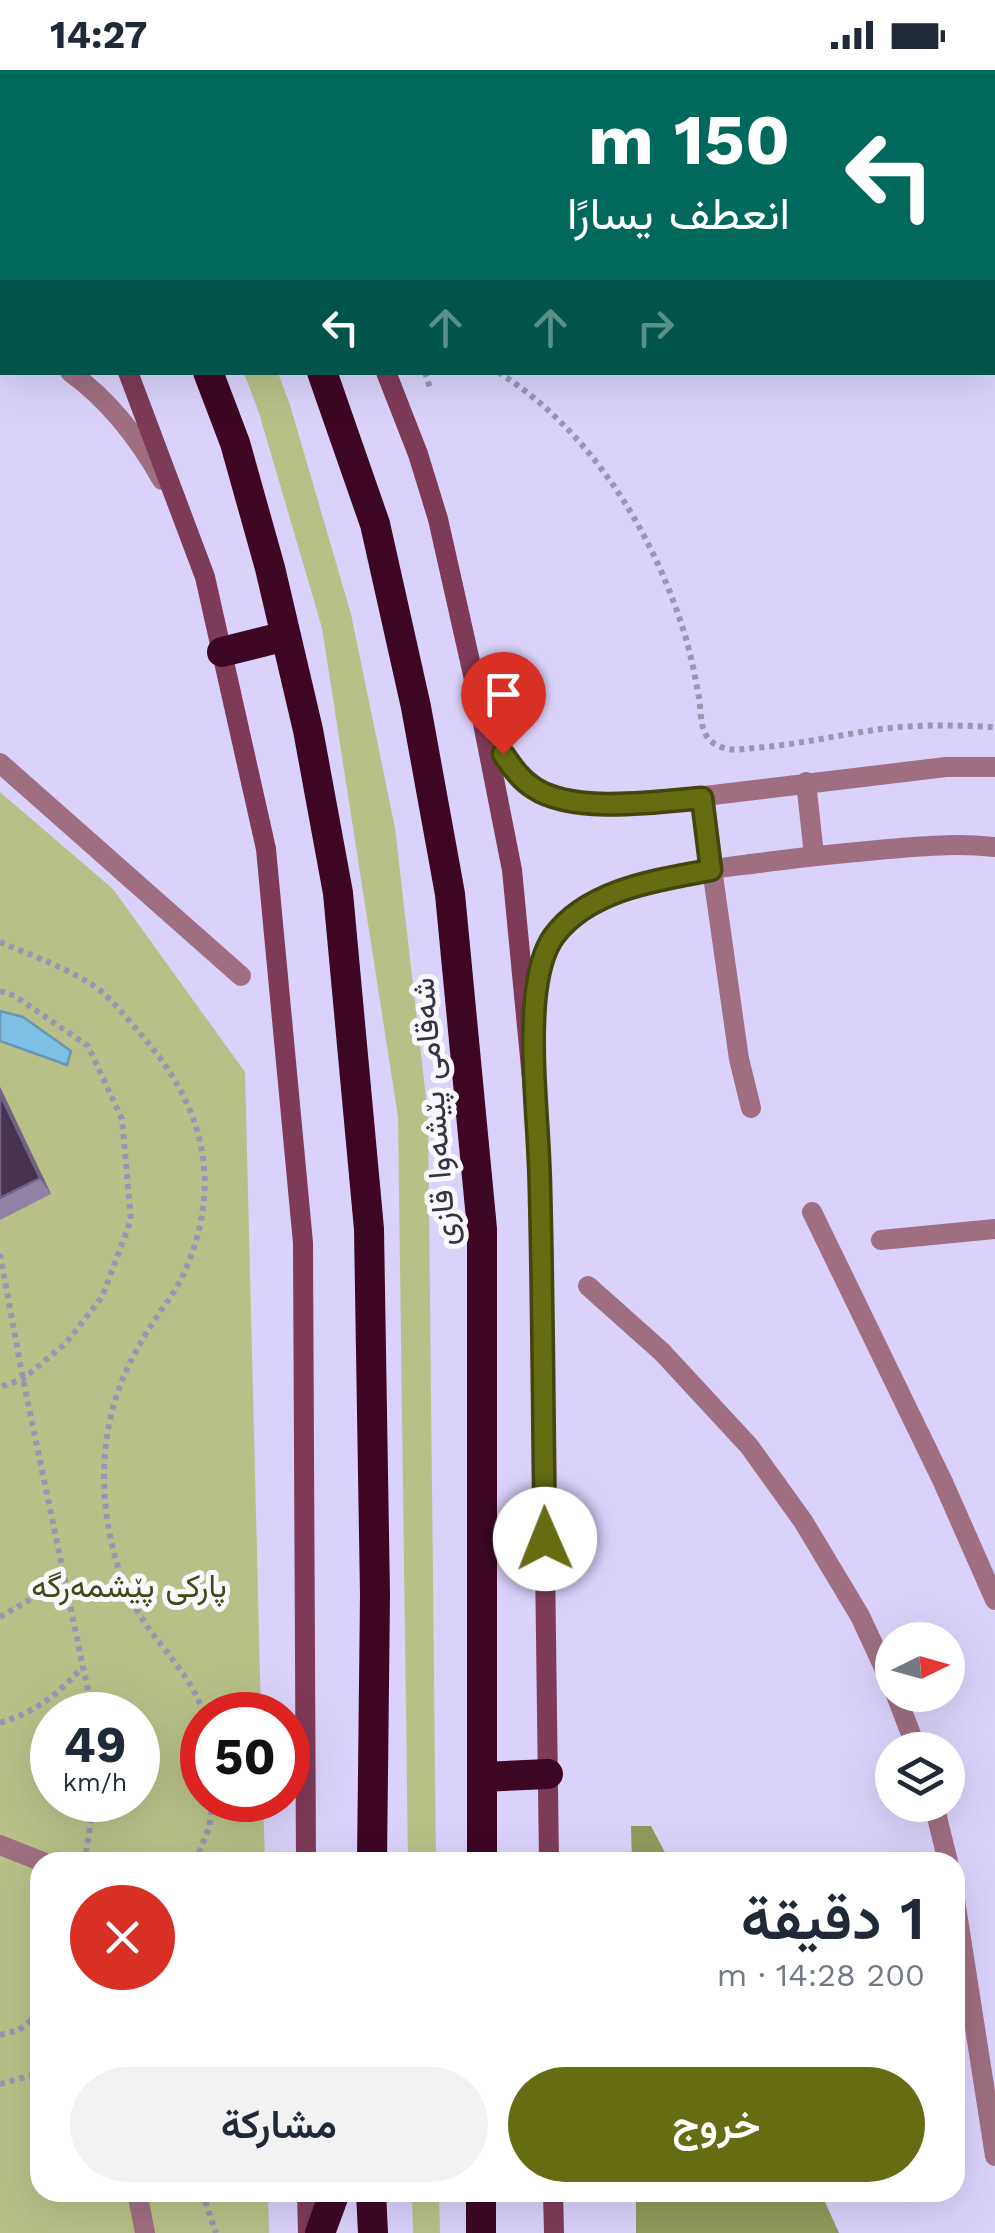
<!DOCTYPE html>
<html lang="ar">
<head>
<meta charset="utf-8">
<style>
  body { margin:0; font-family:"Work Sans",Vazirmatn,sans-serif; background:#f2f2f3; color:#1f2937; direction:rtl; height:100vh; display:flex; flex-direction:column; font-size:38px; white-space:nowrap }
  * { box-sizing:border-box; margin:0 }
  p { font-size:32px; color:#747a83 }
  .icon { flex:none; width:55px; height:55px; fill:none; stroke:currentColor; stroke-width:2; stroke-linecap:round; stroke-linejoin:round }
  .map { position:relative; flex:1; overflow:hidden; direction:ltr }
  .panel { position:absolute; left:30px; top:1782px; width:935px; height:350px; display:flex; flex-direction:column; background:#fff; border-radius:30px; box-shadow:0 10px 40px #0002; direction:rtl }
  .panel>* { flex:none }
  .hud { position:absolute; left:0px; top:0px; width:995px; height:305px; box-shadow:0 10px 40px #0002; direction:rtl; background:#00695c; color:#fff; overflow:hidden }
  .needle { width:65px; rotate:85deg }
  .fabs { position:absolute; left:875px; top:1552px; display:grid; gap:20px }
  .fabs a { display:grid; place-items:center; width:90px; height:90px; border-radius:50%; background:#fff; box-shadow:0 10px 40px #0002; font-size:50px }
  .speed { position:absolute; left:30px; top:1622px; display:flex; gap:20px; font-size:50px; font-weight:700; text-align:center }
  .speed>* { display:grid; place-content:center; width:130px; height:130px; border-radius:50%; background:#fff; box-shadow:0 10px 40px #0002; line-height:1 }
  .speed small { font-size:25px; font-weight:400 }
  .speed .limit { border:15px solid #d22; background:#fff; color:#111 }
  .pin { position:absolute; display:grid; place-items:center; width:85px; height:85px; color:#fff; margin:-102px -42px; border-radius:50% 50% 50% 0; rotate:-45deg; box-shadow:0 0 10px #0007 }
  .pin .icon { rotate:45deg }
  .me { position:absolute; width:110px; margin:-55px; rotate:359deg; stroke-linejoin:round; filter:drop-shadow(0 0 8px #0008) }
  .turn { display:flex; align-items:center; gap:35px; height:210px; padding:0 40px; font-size:45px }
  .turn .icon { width:130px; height:130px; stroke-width:2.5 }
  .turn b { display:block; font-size:70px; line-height:85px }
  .lanes { display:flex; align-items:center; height:95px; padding:0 40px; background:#0003; justify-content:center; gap:50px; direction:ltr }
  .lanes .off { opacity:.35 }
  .round { display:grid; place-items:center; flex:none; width:105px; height:105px; border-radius:52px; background:#f2f2f3 }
  .headline { display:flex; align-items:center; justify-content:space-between; height:170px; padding:0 40px }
  h1 { font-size:60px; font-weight:600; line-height:75px }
  .cta { display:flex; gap:20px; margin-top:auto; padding:20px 40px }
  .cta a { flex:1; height:115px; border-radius:60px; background:#656c12; color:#fff; font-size:40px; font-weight:600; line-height:115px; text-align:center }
  .cta a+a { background:#f2f2f3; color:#1f2937 }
  .status { display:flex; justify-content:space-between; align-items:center; height:70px; padding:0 50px; background:#fff; direction:ltr }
  .status svg { height:28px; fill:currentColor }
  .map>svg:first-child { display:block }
  .green { fill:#b8c088; fill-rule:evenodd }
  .forest { fill:#91995a }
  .water { fill:#7ec0e5; stroke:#6896b4; stroke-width:2.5 }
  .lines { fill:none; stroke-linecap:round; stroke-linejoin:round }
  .path { stroke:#9b95b3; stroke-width:6; stroke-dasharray:5 5; stroke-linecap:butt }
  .lane { stroke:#9f6f81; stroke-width:20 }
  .street { stroke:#9f6f81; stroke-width:20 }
  .secondary { stroke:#7e3b58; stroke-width:20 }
  .highway { stroke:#3d0723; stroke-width:30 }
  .wall { fill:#9082a5 }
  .shaded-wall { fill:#736383 }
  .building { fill:#473350; stroke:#736383; stroke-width:2.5 }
  .route-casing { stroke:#42460c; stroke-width:25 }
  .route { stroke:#656c12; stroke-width:18 }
  .labels { text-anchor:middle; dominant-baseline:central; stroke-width:10; stroke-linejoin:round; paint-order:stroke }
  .street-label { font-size:32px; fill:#363343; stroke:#f9f8fd }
  .park-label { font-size:32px; fill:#434817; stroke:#f9f8fd }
</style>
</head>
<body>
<div class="status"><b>14:27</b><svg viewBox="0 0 49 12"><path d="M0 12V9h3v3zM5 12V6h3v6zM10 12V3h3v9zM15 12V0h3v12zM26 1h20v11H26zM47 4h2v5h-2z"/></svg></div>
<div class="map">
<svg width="995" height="2163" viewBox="0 0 995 2163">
  <rect width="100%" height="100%" fill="#dad2fa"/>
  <path class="green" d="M244 303H278L290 335 351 544 395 758 428 1045 436 1792H408L398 1047 322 558 259 343Z
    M0 722 113 819 245 1002 261 1645H202V1730H263L265 1792H40V2122L268 2123 269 2163H0ZM52 1645H138V1730H52Z
    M412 2123H439L440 2163H413Z"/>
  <path class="forest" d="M631 1756H651L670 1792H632Z
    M636 2123H821L839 2163H636Z"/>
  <path class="water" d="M0 941 23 947 71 981 67 995 0 971Z"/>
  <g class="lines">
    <path class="path" d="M315 0 316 2
      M425 302 430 318
      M498 302C590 360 652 460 684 562 691 584 695 606 699 628 701 640 700 655 706 665 710 672 717 676 724 678 734 681 744 679 754 678 795 675 834 666 874 660 914 654 955 655 995 657
      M0 872C34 887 73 899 102 922 117 935 130 952 143 967 205 1038 224 1116 183 1205 174 1225 158 1243 147 1262 118 1309 105 1350 104 1405 104 1454 116 1509 143 1550 164 1582 193 1608 204 1645
      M0 921 15 926 88 976 122 1049 131 1150 102 1227 66 1273 23 1309 0 1317
      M0 1184 23 1309 93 1645
      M0 1547 34 1527 67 1517
      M0 1653C39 1640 54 1627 83 1597
      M82 1792 86 1783 94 1730
      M195 1792 209 1758 213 1730
      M0 1965 19 1960 40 1943
      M0 2014 40 2003
      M202 2122 216 2163"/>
    <path class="lane" d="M0 274 2 275
      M70 302C110 331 138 367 162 410
      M0 693 241 906
      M702 728 739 989 751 1038
      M812 1142 943 1412 995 1530
      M881 1170 995 1159
      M588 1216 662 1282 749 1376 803 1451 860 1546 892 1615
      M896 1625 917 1680
      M934 1735 948 1792
      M955 1830 995 2086"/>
    <path class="street" d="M486 647C516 733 559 732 638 734L946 697H995
      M806 712 814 785
      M534 960C535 924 536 879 565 854 580 841 599 829 617 822 662 804 712 799 759 793 802 787 845 783 888 779 927 776 956 773 995 777
      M0 1775 43 1792
      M137 2122 145 2163"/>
    <path class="secondary" d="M16 0 17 2
      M128 302 205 507 266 779 303 1173 306 1792
      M386 302 418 384 438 449 476 618 512 800 536 1050 540 1117 549 1792
      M307 2122 308 2163
      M553 2122 554 2163"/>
    <path class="highway" d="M93 0 94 2
      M214 0 215 2
      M270 0 271 2
      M208 302 235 373 270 498 308 660 338 823 369 1159 375 1525 372 1792
      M322 302 375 454 416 637 450 824 482 1159V1792
      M222 582 286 566
      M482 1707 548 1704
      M371 2122 373 2163
      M320 2163 335 2122
      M481 2163V2122"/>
  </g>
  <path class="wall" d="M0 1017 51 1124 0 1150Z"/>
  <path class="shaded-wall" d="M0 1017 51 1124 40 1108 0 1024Z"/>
  <path class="building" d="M0 1024 40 1108 0 1128Z"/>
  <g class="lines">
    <defs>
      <path id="route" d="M503 684C512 697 520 709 534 718 573 744 657 732 702 728L711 800C658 810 589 819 554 866 541 884 537 910 535 931 530 994 539 1057 540 1120 543 1237 543 1353 545 1469"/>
    </defs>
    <use href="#route" class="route-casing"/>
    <use href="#route" class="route"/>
  </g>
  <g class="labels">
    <g class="street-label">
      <text transform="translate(434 1042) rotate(-95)">شەقامی پێشەوا قازی</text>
    </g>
    <g class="park-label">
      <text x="129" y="1516">پارکی پێشمەرگە</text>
    </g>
  </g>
</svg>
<div class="fabs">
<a><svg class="needle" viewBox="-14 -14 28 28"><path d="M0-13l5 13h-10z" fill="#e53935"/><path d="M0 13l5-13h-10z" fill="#747a83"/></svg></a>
<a><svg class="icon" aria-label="layers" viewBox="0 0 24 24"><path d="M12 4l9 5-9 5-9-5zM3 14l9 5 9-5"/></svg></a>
</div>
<div class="speed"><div>49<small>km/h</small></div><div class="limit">50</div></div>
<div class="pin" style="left:503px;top:684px;background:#d93025"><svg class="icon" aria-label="arrive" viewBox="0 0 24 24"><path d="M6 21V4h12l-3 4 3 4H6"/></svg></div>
<svg class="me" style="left:545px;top:1469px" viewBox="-20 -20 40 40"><circle r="19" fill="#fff"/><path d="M0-13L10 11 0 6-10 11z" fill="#656c12"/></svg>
<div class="hud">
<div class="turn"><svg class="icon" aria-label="left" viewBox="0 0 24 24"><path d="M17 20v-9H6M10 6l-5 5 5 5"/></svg><div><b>150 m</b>انعطف يسارًا</div></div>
<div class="lanes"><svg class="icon" aria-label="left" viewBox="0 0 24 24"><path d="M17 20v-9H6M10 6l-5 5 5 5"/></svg><svg class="icon off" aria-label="ahead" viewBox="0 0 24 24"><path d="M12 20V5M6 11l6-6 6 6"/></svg><svg class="icon off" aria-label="ahead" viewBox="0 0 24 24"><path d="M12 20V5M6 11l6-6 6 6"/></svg><svg class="icon off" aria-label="right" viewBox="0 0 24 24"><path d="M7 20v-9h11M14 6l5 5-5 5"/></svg></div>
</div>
<section class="panel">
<div class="headline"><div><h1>1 دقيقة</h1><p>200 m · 14:28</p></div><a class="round" style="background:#d93025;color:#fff"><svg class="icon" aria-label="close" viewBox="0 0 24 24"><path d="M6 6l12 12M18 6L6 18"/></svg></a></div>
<div class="cta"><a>خروج</a><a>مشاركة</a></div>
</section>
</div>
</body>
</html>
